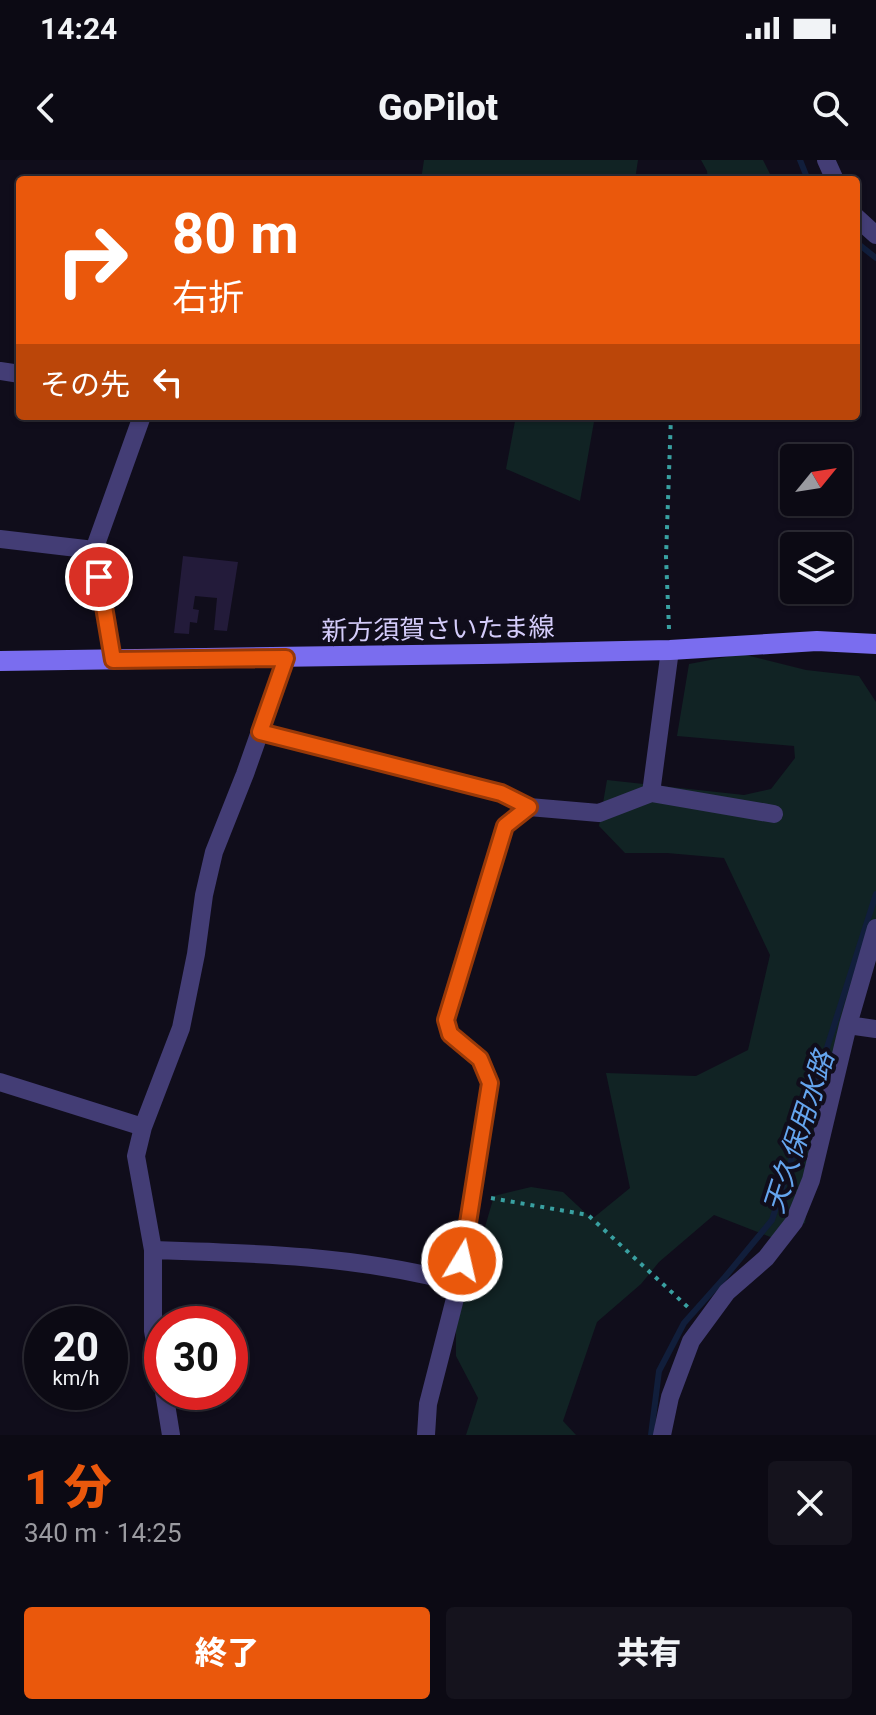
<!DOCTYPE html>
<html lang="ja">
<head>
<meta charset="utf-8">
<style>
  body { margin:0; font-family:Roboto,"Noto Sans JP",sans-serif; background:#15131d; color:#f1f3f6; height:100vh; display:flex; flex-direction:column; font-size:30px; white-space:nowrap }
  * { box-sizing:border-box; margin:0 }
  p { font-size:26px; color:#9a9aa0 }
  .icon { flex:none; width:44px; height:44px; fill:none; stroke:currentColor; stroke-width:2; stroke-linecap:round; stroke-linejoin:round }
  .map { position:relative; height:1275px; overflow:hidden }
  .side { display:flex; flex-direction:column; background:#0c0a14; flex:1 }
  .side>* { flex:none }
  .guide { position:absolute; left:16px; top:16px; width:844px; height:244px; border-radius:8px; box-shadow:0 2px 6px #0004,0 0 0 2px #2c2b34; background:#ea580c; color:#fff; overflow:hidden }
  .needle { width:52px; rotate:60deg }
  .buttons { position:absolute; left:780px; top:284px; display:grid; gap:16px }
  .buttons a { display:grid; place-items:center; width:72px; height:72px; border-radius:8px; background:#0c0a14; box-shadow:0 2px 6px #0004,0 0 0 2px #2c2b34; font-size:40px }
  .speed { position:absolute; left:24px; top:1146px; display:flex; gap:16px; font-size:40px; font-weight:700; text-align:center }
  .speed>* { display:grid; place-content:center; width:104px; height:104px; border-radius:50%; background:#0c0a14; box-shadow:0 2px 6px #0004,0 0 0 2px #2c2b34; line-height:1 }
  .speed small { font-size:20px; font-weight:400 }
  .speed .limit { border:12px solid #d22; background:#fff; color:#111 }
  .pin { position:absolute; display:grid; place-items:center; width:68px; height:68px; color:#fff; margin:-34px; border:4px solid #fff; border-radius:50%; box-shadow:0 2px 8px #0007 }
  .me { position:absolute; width:88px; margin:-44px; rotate:9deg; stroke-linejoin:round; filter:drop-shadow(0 0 6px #0008) }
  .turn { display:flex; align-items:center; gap:28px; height:168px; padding:0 24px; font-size:36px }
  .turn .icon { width:104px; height:104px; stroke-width:2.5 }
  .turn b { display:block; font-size:56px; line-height:68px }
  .then { display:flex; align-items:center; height:76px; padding:0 24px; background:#0003; gap:16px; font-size:30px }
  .round { display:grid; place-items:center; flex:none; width:84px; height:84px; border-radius:8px; background:#15131d }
  .summary { display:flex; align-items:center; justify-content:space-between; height:136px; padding:0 24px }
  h1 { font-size:48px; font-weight:800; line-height:60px; color:#ea580c }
  .button { display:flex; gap:16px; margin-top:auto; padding:16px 24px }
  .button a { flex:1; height:92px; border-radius:8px; background:#ea580c; color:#fff; font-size:32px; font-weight:800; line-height:92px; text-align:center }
  .button a+a { background:#15131d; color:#f1f3f6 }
  .status { display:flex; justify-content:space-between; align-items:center; height:56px; padding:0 40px; background:#0c0a14; direction:ltr }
  .status svg { height:22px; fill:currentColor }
  header { display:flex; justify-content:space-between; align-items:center; height:104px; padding:0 24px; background:#0c0a14; font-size:36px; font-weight:800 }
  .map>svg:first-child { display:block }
  .green { fill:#112324 }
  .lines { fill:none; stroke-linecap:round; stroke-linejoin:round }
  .stream { stroke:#111e3b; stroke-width:6 }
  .building { fill:#231b3a }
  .path { stroke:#39a0a1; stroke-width:4; stroke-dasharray:4 6; stroke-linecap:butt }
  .minor { stroke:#433d75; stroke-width:18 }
  .secondary { stroke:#7a6def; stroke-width:20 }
  .route-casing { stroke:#983908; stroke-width:20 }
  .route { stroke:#ea580c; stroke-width:14 }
  .labels { text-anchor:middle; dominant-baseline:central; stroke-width:8; stroke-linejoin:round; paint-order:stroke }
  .street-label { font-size:26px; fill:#d4ccfa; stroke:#100d1b }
  .water-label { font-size:28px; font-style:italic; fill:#65a5ee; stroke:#100d1b }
</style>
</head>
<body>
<div class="status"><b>14:24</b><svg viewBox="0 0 49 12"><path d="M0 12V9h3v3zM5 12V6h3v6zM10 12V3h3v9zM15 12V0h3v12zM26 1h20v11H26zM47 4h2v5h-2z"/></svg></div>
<header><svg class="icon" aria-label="back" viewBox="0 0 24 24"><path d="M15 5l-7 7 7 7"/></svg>GoPilot<svg class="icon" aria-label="search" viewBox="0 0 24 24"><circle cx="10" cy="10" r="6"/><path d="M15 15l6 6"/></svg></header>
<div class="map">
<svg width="876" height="1275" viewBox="0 0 876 1275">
  <rect width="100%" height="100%" fill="#100d1b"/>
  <path class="green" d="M424 0H638L635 20H421Z
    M701 0H763L772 18 771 20H708L707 11Z
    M516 256H595L580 341 506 309Z
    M742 494 806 510 859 516 876 542V767L818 954 805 1063 773 1078 714 1055 659 1102 641 1124 597 1162 563 1261 576 1275H466L478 1238 456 1196V1167L494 1036 531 1027 563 1032 592 1059 630 1028 606 913 696 916 748 890 770 795 724 698 667 693H625L599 666 607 620 744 635 771 629 795 598 794 586 677 576 689 504Z"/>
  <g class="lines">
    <path class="stream" d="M800 0 808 20
      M856 82 876 98
      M651 1275 659 1211 684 1163 725 1117 772 1060 876 734"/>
  </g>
  <path class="building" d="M183 396 238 402 227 471 214 470 217 438 195 436 193 449 199 450 197 463 190 462 189 474 174 473Z"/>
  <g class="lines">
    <path class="path" d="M669 469 666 397 671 256
      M491 1038 588 1055 691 1150"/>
    <path class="minor" d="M826 0 835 20
      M856 57 876 75
      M0 211 20 214
      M0 379 94 390
      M113 500 94 390 142 256
      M260 572 501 633 529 647 599 653 651 633 774 654
      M651 633 670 490
      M848 865 876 869
      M0 922 143 967
      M153 1090C257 1093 358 1096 459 1123
      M162 1222 153 1171V1090L136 996 143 967 181 868 196 794 204 735 214 692 245 614 286 498
      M164 1232 171 1275
      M426 1275 428 1244 459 1123 490 923 480 899 450 874 446 860 505 666 529 647
      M662 1275 670 1237 691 1181 727 1132 766 1098 794 1062 811 1020 848 865 876 768"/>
    <path class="secondary" d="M0 501 482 494 670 490 817 481 876 484"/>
  </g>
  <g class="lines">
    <defs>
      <path id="route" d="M99 417 113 500 286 498 260 572 501 633 529 647 505 666 446 860 450 874 480 899 490 923 462 1101"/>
    </defs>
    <use href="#route" class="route-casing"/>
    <use href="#route" class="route"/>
  </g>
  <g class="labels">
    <g class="street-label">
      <text transform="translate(438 469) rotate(-1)">新方須賀さいたま線</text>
    </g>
    <g class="water-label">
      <text transform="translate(799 972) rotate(-72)">天久保用水路</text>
    </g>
  </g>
</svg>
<div class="buttons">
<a><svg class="needle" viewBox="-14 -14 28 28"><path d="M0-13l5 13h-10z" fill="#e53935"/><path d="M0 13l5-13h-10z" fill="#9a9aa0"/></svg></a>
<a><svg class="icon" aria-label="layers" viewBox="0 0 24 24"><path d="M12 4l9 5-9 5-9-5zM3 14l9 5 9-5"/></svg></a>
</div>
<div class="speed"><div>20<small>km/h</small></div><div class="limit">30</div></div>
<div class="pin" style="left:99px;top:417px;background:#d93025"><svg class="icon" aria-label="arrive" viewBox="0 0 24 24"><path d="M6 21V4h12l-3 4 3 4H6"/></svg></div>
<svg class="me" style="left:462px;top:1101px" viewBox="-20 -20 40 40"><circle r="17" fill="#ea580c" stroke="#fff" stroke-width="3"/><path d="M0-11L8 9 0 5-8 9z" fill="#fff"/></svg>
<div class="guide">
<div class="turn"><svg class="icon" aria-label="right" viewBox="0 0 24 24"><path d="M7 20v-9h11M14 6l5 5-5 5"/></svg><div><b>80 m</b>右折</div></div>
<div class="then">その先<svg class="icon" aria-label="left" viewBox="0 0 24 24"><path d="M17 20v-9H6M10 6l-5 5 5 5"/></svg></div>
</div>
</div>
<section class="side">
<div class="summary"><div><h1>1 分</h1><p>340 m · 14:25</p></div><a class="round"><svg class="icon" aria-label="close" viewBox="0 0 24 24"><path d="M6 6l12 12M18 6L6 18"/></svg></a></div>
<div class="button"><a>終了</a><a>共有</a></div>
</section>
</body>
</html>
